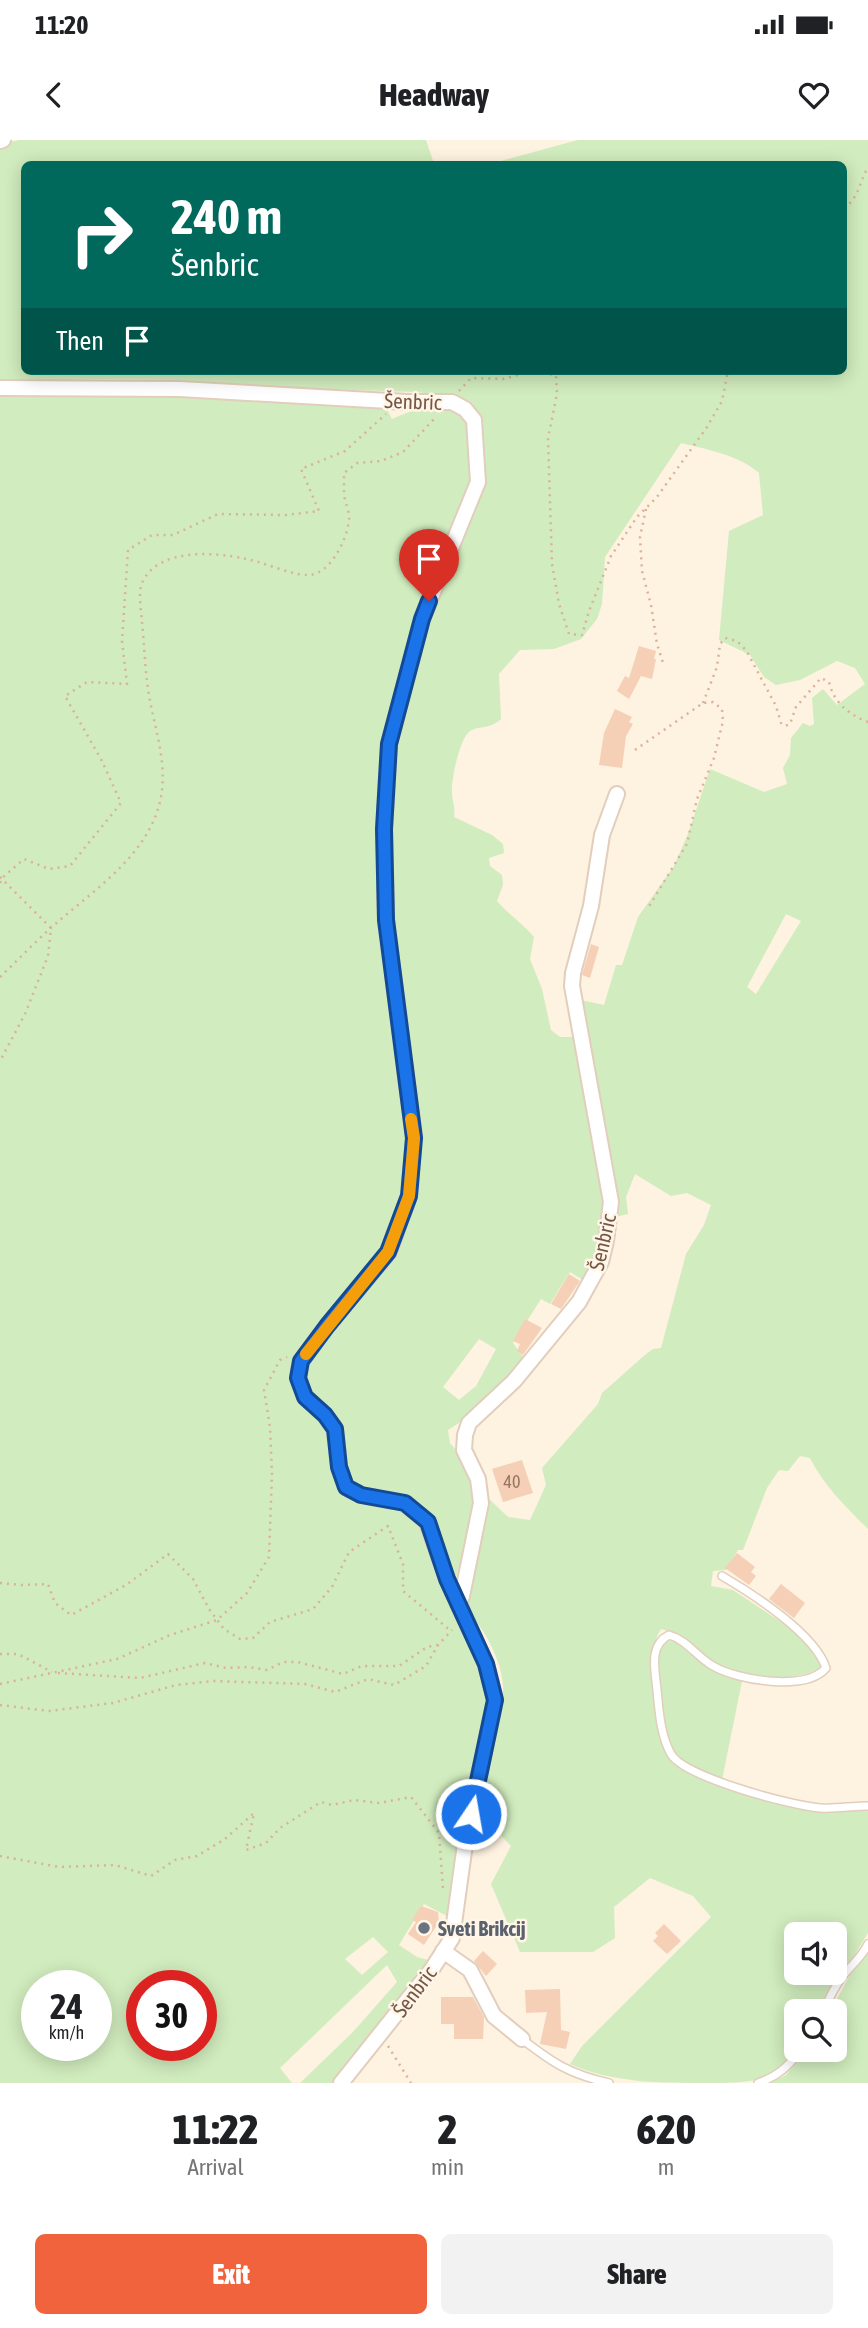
<!DOCTYPE html>
<html lang="en">
<head>
<meta charset="utf-8">
<style>
  body { margin:0; font-family:"Asap Condensed",sans-serif; background:#f2f2f2; color:#202124; height:100vh; display:flex; flex-direction:column; font-size:26px; white-space:nowrap }
  * { box-sizing:border-box; margin:0 }
  p { font-size:23px; color:#757577 }
  .icon { flex:none; width:38px; height:38px; fill:none; stroke:currentColor; stroke-width:2; stroke-linecap:round; stroke-linejoin:round }
  .map { position:relative; height:1943px; overflow:hidden }
  .drawer { display:flex; flex-direction:column; background:#fff; flex:1 }
  .drawer>* { flex:none }
  .top-card { position:absolute; left:21px; top:21px; width:826px; height:214px; border-radius:10px; box-shadow:0 4px 18px #0003; background:#00695c; color:#fff; overflow:hidden }
  .buttons { position:absolute; left:784px; top:1782px; display:grid; gap:14px }
  .buttons a { display:grid; place-items:center; width:63px; height:63px; border-radius:10px; background:#fff; box-shadow:0 4px 18px #0003; font-size:35px }
  .speed { position:absolute; left:21px; top:1830px; display:flex; gap:14px; font-size:35px; font-weight:700; text-align:center }
  .speed>* { display:grid; place-content:center; width:91px; height:91px; border-radius:50%; background:#fff; box-shadow:0 4px 18px #0003; line-height:1 }
  .speed small { font-size:18px; font-weight:400 }
  .speed .limit { border:10px solid #d22; background:#fff; color:#111 }
  .pin { position:absolute; display:grid; place-items:center; width:60px; height:60px; color:#fff; margin:-72px -30px; border-radius:50% 50% 50% 0; rotate:-45deg; box-shadow:0 0 7px #0007 }
  .pin .icon { rotate:45deg }
  .me { position:absolute; width:77px; margin:-38px; rotate:12deg; stroke-linejoin:round; filter:drop-shadow(0 0 5px #0008) }
  .turn { display:flex; align-items:center; gap:24px; height:147px; padding:0 35px; font-size:32px }
  .turn .icon { width:91px; height:91px; stroke-width:2.5 }
  .turn b { display:block; font-size:49px; line-height:60px }
  .then { display:flex; align-items:center; height:66px; padding:0 35px; background:#0003; gap:14px; font-size:26px }
  .eta { display:flex; justify-content:space-evenly; align-items:center; height:119px; text-align:center }
  .eta b { font-size:42px; font-weight:800; line-height:49px }
  .primary-button { display:flex; gap:14px; margin-top:auto; padding:14px 35px }
  .primary-button a { flex:1; height:80px; border-radius:10px; background:#f1633d; color:#fff; font-size:28px; font-weight:800; line-height:80px; text-align:center }
  .primary-button a+a { background:#f2f2f2; color:#202124 }
  .status { display:flex; justify-content:space-between; align-items:center; height:49px; padding:0 35px; background:#fff; direction:ltr }
  .status svg { height:19px; fill:currentColor }
  header { display:flex; justify-content:space-between; align-items:center; height:91px; padding:0 35px; background:#fff; font-size:32px; font-weight:800 }
  .map>svg:first-child { display:block }
  .green { fill:#d1ecbe; fill-rule:evenodd }
  .building { fill:#f5cfb6 }
  .lines { fill:none; stroke-linecap:round; stroke-linejoin:round }
  .service-casing { stroke:#e2cebc; stroke-width:10 }
  .minor-casing { stroke:#e2cebc; stroke-width:18 }
  .path { stroke:#dab29a; stroke-width:2.5; stroke-dasharray:2 5; stroke-linecap:butt }
  .service { stroke:#fff; stroke-width:7 }
  .minor { stroke:#fff; stroke-width:14 }
  .route-casing { stroke:#114b97; stroke-width:18 }
  .route { stroke:#1a73e8; stroke-width:12 }
  .slow { stroke:#f59e0b; stroke-width:12 }
  .worship-dot { fill:#6b7280; stroke:#fff6e8; stroke-width:2.5 }
  .labels { text-anchor:middle; dominant-baseline:central; stroke-width:5; stroke-linejoin:round; paint-order:stroke }
  .number-label { font-size:18px; fill:#967562 }
  .street-label { font-size:21px; fill:#765746; stroke:#fff6e8 }
  .worship-label { font-size:21px; font-weight:bold; fill:#5b616d; stroke:#fff6e8; text-anchor:start }
</style>
</head>
<body>
<div class="status"><b>11:20</b><svg viewBox="0 0 49 12"><path d="M0 12V9h3v3zM5 12V6h3v6zM10 12V3h3v9zM15 12V0h3v12zM26 1h20v11H26zM47 4h2v5h-2z"/></svg></div>
<header><svg class="icon" aria-label="back" viewBox="0 0 24 24"><path d="M15 5l-7 7 7 7"/></svg>Headway<svg class="icon" aria-label="heart" viewBox="0 0 24 24"><path d="M12 20l-8-8c-3-5 5-10 8-4 3-6 11-1 8 4z"/></svg></header>
<div class="map">
<svg width="868" height="1943" viewBox="0 0 868 1943">
  <rect width="100%" height="100%" fill="#fef2e1"/>
  <path class="green" d="M20 0H426L434 24H24V231H844V24H490L578 0H868V1389C846 1367 824 1346 810 1318L800 1316 788 1331 779 1330 767 1348 743 1410H738L726 1430 713 1431 711 1446 733 1450 787 1486 821 1517 820 1528C797 1541 749 1541 724 1530 699 1518 694 1497 661 1489 647 1512 652 1536 654 1562 656 1580 659 1603 670 1618 685 1638 768 1664 793 1666 818 1669 843 1666 868 1670V1793L821 1871H796C796 1882 800 1898 796 1909 792 1922 773 1936 761 1939 744 1943 724 1943 707 1943 661 1943 612 1943 570 1924L582 1906 711 1777 693 1756 650 1738 614 1767 615 1798 593 1812H520L491 1744 511 1706 494 1688 491 1694 481 1697 472 1695C481 1660 489 1624 496 1588 498 1576 503 1563 503 1551 505 1529 485 1485 467 1474 470 1434 478 1397 488 1358L508 1377 530 1380 546 1345 542 1328 598 1264 602 1253 646 1214 653 1209 661 1208 686 1114 704 1085 711 1065 687 1053 671 1056 635 1034 626 1057 628 1074 615 1077 581 860 604 865 616 825H622L638 777 674 726 688 694 710 629 764 652 787 644 783 628 790 615 791 598 803 583 810 586 814 584 812 558 823 549 837 565 865 544 855 528 837 521 800 540 776 545 764 537 750 515 719 500 729 391 763 375 759 333C739 315 706 309 681 303L605 417 602 464 597 479 581 499 554 509 520 510 499 534 501 579C488 590 481 585 470 591 460 598 452 636 452 649 451 659 456 666 454 677L492 695 503 704 504 713 489 718 490 726 502 735 503 745 497 761C509 775 522 783 534 797L530 819 542 849 551 890 560 897H578L603 1046 602 1102 586 1142 570 1132 550 1164 541 1159 513 1203 524 1218C501 1246 479 1271 448 1290L450 1303 463 1318 475 1339 477 1363 456 1438 458 1483 477 1511 489 1559 459 1695 447 1776 424 1764 399 1805 417 1817 428 1820 372 1896 332 1943H300L353 1892 397 1842 387 1825 280 1928 292 1943H0V255C88 250 174 258 262 261 303 263 344 264 385 265L392 279C427 265 448 252 470 291L484 284 473 267 457 256 415 252 296 248 175 240 100 239 0 242V4ZM786 774 801 781 756 854 747 847ZM479 1199 496 1209 476 1246 459 1260 443 1247ZM796 1794H835V1832H796ZM373 1797 388 1812 362 1835 345 1819ZM37 1846H96V1906H37ZM142 1846H201V1906H142Z
    M667 1501 678 1502 718 1534 742 1541 722 1640C711 1635 697 1631 686 1625 657 1606 658 1542 658 1511Z
    M868 1804V1943H770L786 1935 808 1909H835V1871H830Z"/>
  <path class="building" d="M639 506 656 511 654 519H656L652 539 641 536 629 559 617 551 625 536 629 538Z
    M615 569 632 577 629 582 633 584 626 596 622 628 599 625 604 593Z
    M591 804 599 807 590 838 582 835Z
    M569 1134 580 1141 561 1169 551 1164Z
    M525 1179 542 1188 523 1215 517 1211 520 1204 513 1201Z
    M522 1320 533 1353 503 1362 492 1329Z
    M737 1413 755 1427 751 1432 756 1436 749 1445 725 1428Z
    M781 1444 805 1463 794 1478 769 1459Z
    M421 1766 438 1772 439 1782 424 1805 408 1794 416 1782 412 1780Z
    M664 1784 681 1801 667 1814 653 1801 658 1796 655 1793Z
    M483 1811 497 1824 486 1836 474 1821Z
    M560 1849 561 1890 570 1892 566 1909 540 1904 547 1872 526 1873 525 1850Z
    M441 1857H473L484 1877 483 1899H454V1884H441Z"/>
  <g class="lines">
    <defs>
      <path id="service" d="M722 1436C753 1454 815 1494 826 1528 806 1552 737 1540 713 1526 697 1517 687 1500 669 1495 651 1504 654 1524 656 1541 659 1565 659 1593 671 1614 684 1637 792 1666 820 1668 836 1669 852 1666 868 1666
        M824 1871C829 1858 835 1846 843 1836 852 1824 862 1817 868 1804
        M522 1899C554 1924 570 1934 609 1943
        M758 1943C779 1936 788 1926 802 1909"/>
      <path id="minor" d="M0 1 3 0
        M0 248 180 249 406 262H452L465 269 474 280 478 342 422 479 389 604 384 689 386 780 414 998 409 1056 389 1112 327 1186 301 1221 298 1238 305 1257 325 1275 335 1289 339 1327 346 1347 361 1355 405 1363 427 1382 447 1439 486 1524 495 1560 466 1697 452 1798 432 1829 341 1943
        M458 1464 462 1456 481 1363 478 1339 464 1310 465 1295 469 1283 514 1241 579 1162 601 1122 606 1101 611 1062 572 846 573 833 591 766 602 695 617 654
        M443 1811 470 1830 494 1876 522 1899"/>
    </defs>
    <use href="#service" class="service-casing"/>
    <use href="#minor" class="minor-casing"/>
    <path class="path" d="M844 68C859 58 859 43 868 27
      M459 251 471 238 503 239 529 232 556 235 557 254 548 298 552 424 559 464 569 494 582 495 589 471 611 416 637 377 657 357 707 287 722 261 728 231
      M646 369 640 397 642 431 651 465 657 504 664 526
      M703 563 717 527 720 504 725 498 737 501 746 510 776 566 781 583 785 586 790 584 796 567 821 538 829 542C834 563 848 574 868 582
      M635 610 703 563 713 562 722 569 723 581 714 618 697 659 687 704 648 768
      M0 737 51 788 48 816 25 874 0 921
      M0 743 2 738 24 719 49 729 70 726 121 663 102 621 65 556 87 542 127 544 122 501 128 410 152 395H173L218 374 286 375 319 371 301 329 345 311 386 274
      M0 837C18 820 35 802 53 786 88 755 132 726 152 684 175 637 155 596 148 549 145 527 144 503 142 481 141 468 137 450 144 439 162 408 215 412 246 419 264 422 290 435 308 435 330 435 347 400 349 380 350 372 345 363 344 354 344 347 344 340 344 333L357 323 381 321 403 312 436 277
      M0 1443 21 1445 48 1444 55 1463 71 1475 126 1445 168 1414 193 1439 209 1469 224 1489 240 1499 253 1498 270 1482 313 1469 332 1447 349 1412 388 1386 403 1424V1451L451 1491
      M0 1514H18L52 1532
      M58 1533 140 1538 205 1523 226 1528 249 1527 267 1530 283 1522H298L343 1534 362 1526H399L427 1507 437 1505
      M0 1544 117 1519 170 1495 217 1480 247 1453 269 1417 272 1334 270 1287 264 1250 280 1220 287 1217
      M0 1565 49 1571 113 1563 176 1545 214 1541 305 1544 335 1552 368 1539 394 1545 426 1526 438 1505 452 1490
      M0 1716 59 1727 115 1725 151 1736 175 1720 197 1716 225 1699 254 1673 246 1710 266 1703 280 1688 321 1662 332 1665 354 1660 379 1663 411 1657 439 1693 443 1749
      M388 1906 411 1943"/>
    <use href="#service" class="service"/>
    <use href="#minor" class="minor"/>
  </g>
  <g class="lines">
    <defs>
      <path id="route" d="M429 461 422 479 389 604 384 689 386 780 414 998 409 1056 388 1112 327 1186 301 1221 298 1238 305 1257 325 1275 335 1289 339 1327 346 1347 361 1355 405 1363 428 1382 447 1439 486 1524 495 1560 471 1674"/>
    </defs>
    <use href="#route" class="route-casing"/>
    <use href="#route" class="route"/>
    <path class="slow" d="M306 1214 388 1112 409 1056 414 998 411 979"/>
  </g>
  <circle class="worship-dot" cx="424" cy="1788" r="7"/>
  <g class="labels">
    <g class="number-label">
      <text x="512" y="1341">40</text>
    </g>
    <g class="street-label">
      <text transform="translate(413 261) rotate(2)">Šenbric</text>
      <text transform="translate(602 1102) rotate(-77)">Šenbric</text>
      <text transform="translate(414 1851) rotate(-53)">Šenbric</text>
    </g>
    <g class="worship-label">
      <text x="438" y="1788">Sveti Brikcij</text>
    </g>
  </g>
</svg>
<div class="buttons">
<a><svg class="icon" aria-label="sound" viewBox="0 0 24 24"><path d="M4 9h4l5-4v14l-5-4H4zM17 9q2 3 0 6"/></svg></a>
<a><svg class="icon" aria-label="search" viewBox="0 0 24 24"><circle cx="10" cy="10" r="6"/><path d="M15 15l6 6"/></svg></a>
</div>
<div class="speed"><div>24<small>km/h</small></div><div class="limit">30</div></div>
<div class="pin" style="left:429px;top:461px;background:#d93025"><svg class="icon" aria-label="arrive" viewBox="0 0 24 24"><path d="M6 21V4h12l-3 4 3 4H6"/></svg></div>
<svg class="me" style="left:471px;top:1674px" viewBox="-20 -20 40 40"><circle r="17" fill="#1a73e8" stroke="#fff" stroke-width="3"/><path d="M0-11L8 9 0 5-8 9z" fill="#fff"/></svg>
<div class="top-card">
<div class="turn"><svg class="icon" aria-label="right" viewBox="0 0 24 24"><path d="M7 20v-9h11M14 6l5 5-5 5"/></svg><div><b>240 m</b>Šenbric</div></div>
<div class="then">Then<svg class="icon" aria-label="arrive" viewBox="0 0 24 24"><path d="M6 21V4h12l-3 4 3 4H6"/></svg></div>
</div>
</div>
<section class="drawer">
<div class="eta">
<div><b>11:22</b><p>Arrival</p></div>
<div><b>2</b><p>min</p></div>
<div><b>620</b><p>m</p></div>
</div>
<div class="primary-button"><a>Exit</a><a>Share</a></div>
</section>
</body>
</html>
